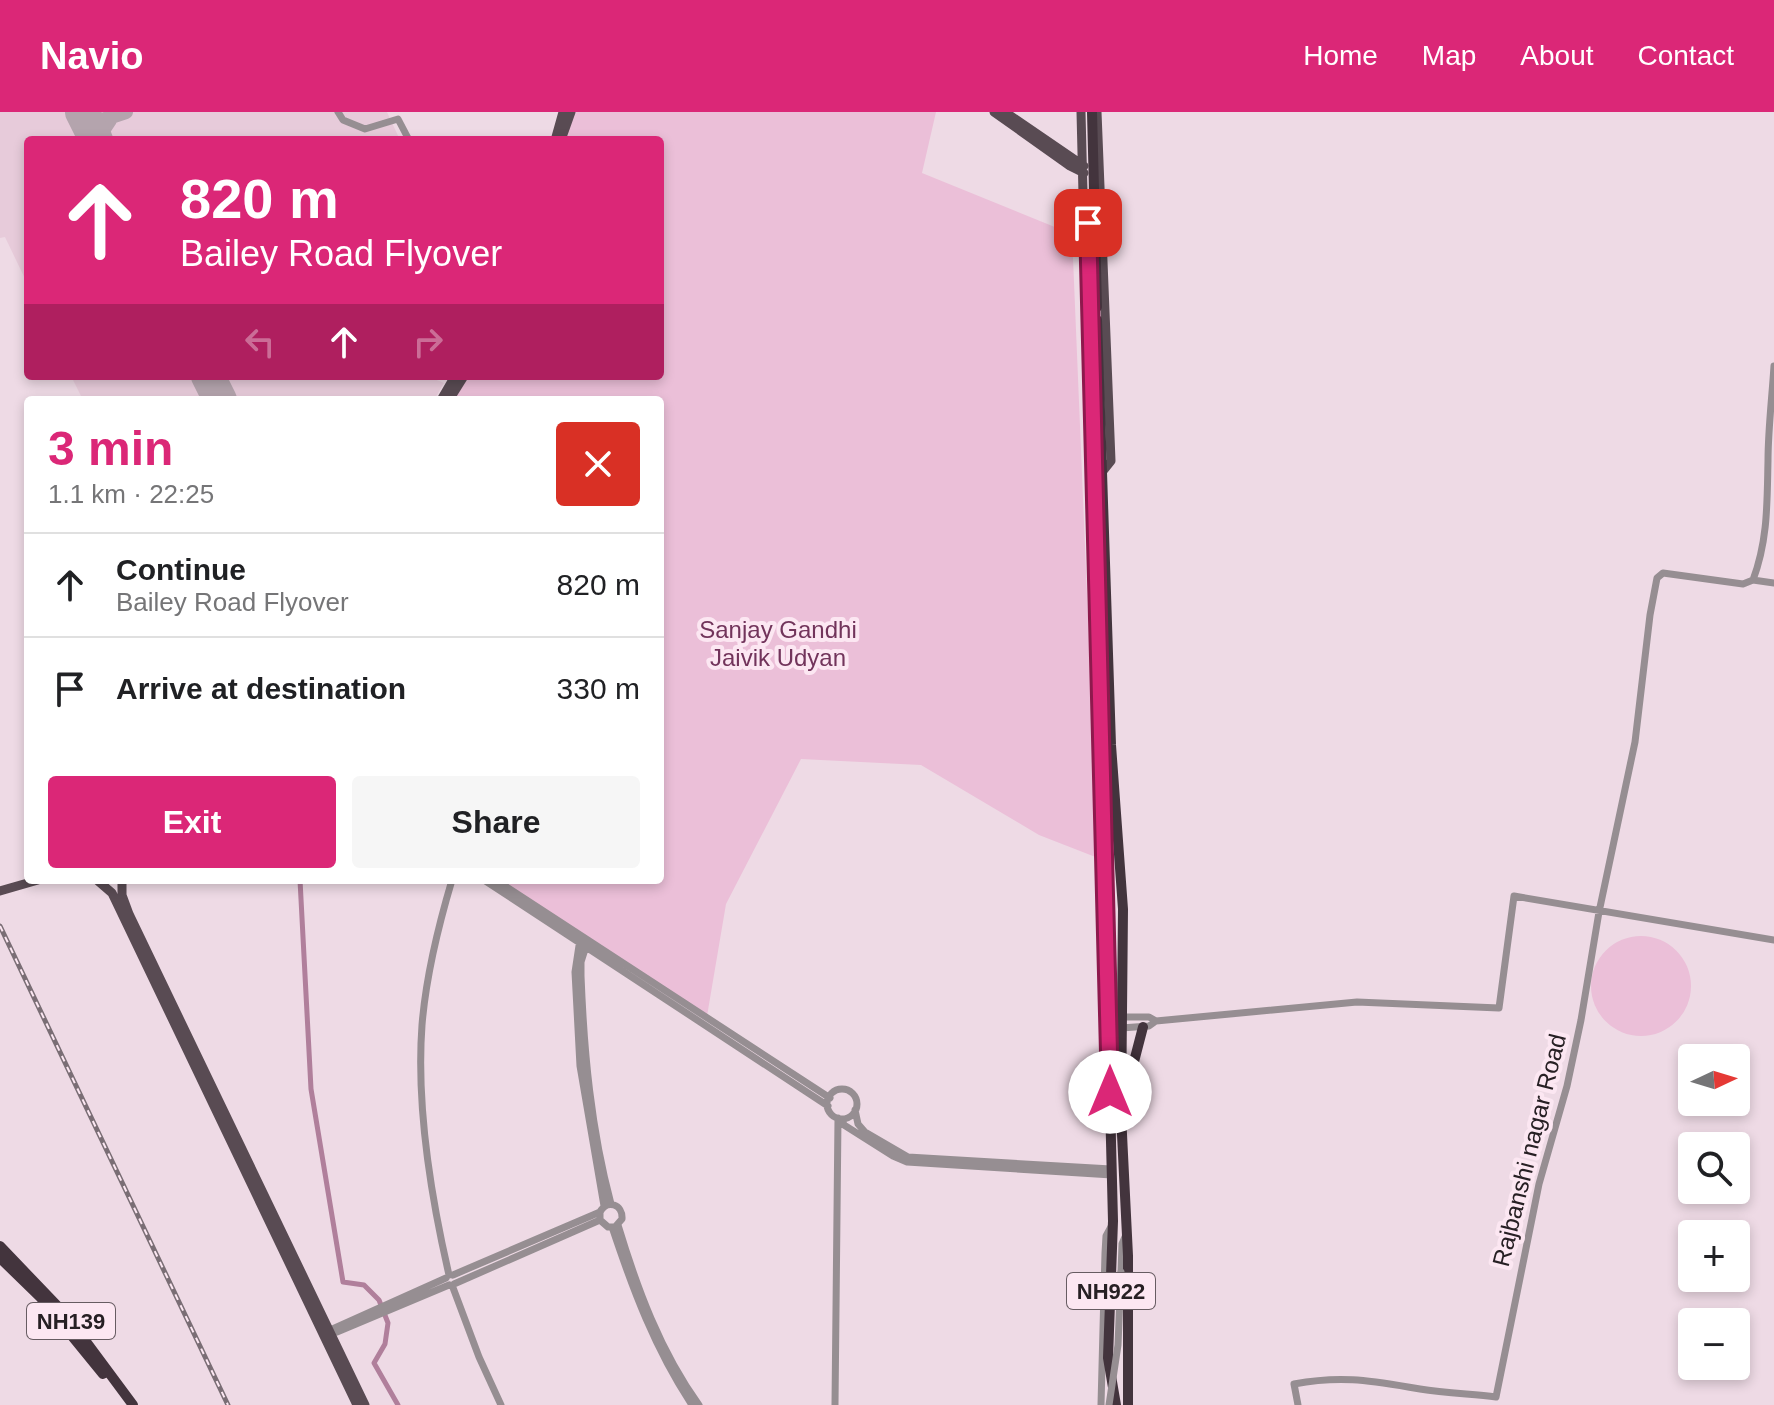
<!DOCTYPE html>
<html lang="en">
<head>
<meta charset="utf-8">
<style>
  body { margin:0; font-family:Arial,sans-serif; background:#f6f6f6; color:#202124; height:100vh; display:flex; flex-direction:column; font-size:30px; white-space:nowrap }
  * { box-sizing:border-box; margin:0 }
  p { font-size:26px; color:#757577 }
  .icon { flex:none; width:44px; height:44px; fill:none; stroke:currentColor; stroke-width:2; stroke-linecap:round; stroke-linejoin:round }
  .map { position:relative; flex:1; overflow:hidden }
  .drawer { position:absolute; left:24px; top:284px; width:640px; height:488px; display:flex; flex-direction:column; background:#fff; border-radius:8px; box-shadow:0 4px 12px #0003 }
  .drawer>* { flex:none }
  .banner { position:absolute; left:24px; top:24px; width:640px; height:244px; border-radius:8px; box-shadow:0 4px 12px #0003; background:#db2777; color:#fff; overflow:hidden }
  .needle { width:52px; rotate:86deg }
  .tools { position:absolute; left:1678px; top:932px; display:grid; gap:16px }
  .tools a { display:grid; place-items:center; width:72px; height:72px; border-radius:8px; background:#fff; box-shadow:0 4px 12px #0003; font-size:40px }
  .pin { position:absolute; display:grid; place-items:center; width:68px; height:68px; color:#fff; margin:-34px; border-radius:16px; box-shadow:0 4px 12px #0006 }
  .me { position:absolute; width:88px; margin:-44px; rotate:0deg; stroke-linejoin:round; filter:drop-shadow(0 0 6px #0008) }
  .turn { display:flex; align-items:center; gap:28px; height:168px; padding:0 24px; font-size:36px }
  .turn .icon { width:104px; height:104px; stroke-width:2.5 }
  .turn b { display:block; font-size:56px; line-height:68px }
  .lanes { display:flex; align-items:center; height:76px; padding:0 24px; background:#0003; justify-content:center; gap:40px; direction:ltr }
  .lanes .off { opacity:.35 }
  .round { display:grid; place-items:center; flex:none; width:84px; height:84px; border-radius:8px; background:#f6f6f6 }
  .overview { display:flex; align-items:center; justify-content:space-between; height:136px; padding:0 24px }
  h1 { font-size:48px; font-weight:700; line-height:60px; color:#db2777 }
  .action { display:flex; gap:16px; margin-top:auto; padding:16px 24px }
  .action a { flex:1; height:92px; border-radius:8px; background:#db2777; color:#fff; font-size:32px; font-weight:700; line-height:92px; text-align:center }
  .action a+a { background:#f6f6f6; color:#202124 }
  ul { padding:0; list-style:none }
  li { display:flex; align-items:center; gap:24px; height:104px; padding:0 24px; border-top:2px solid #e0e0e0 }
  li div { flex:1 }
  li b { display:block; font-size:30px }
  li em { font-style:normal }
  header { display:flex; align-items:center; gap:48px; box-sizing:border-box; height:112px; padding:0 40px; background:#db2777; color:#fff }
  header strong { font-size:38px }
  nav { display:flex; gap:44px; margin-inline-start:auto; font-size:28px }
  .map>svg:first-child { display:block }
  .built { fill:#e7cbda }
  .green { fill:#ebbfd8 }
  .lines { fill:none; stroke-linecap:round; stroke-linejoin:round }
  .canal { stroke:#b07f9b; stroke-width:5 }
  .taxiway { stroke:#b4a4ad; stroke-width:14 }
  .runway { stroke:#b4a4ad; stroke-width:34 }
  .minor { stroke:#968e92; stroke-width:7 }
  .major { stroke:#594b53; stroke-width:9 }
  .highway { stroke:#43343d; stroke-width:10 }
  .rail-casing { stroke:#7a6e75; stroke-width:5 }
  .rail { stroke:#fce7f2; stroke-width:2; stroke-dasharray:6; stroke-linecap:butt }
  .minor-bridge { stroke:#968e92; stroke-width:7 }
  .highway-bridge { stroke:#43343d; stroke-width:10 }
  .route-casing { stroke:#8e194d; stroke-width:20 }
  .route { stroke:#db2777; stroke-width:14 }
  .labels { text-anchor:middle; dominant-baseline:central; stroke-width:8; stroke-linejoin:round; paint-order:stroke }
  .shield { fill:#fce7f2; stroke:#675c62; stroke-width:2 }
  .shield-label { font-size:22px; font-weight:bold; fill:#272024 }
  .park-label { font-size:24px; fill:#72345b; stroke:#fce7f2 }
  .street-label { font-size:24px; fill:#272024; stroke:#fce7f2 }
</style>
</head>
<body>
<header>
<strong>Navio</strong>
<nav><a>Home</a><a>Map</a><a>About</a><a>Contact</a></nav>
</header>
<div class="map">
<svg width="1774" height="1293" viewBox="0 0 1774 1293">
  <rect width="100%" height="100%" fill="#eedae5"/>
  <path class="built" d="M0 0H387L400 28H28V173L5 125 0 126Z
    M71 264H427L444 271 434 288H83Z"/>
  <path class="green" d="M568 0H936L922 61 1072 122 1098 746 1039 723 921 653 801 647 726 792 707 904 494 768H660V288H452L466 264H660V28H559Z
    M1591 874a50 50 0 1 1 100 0a50 50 0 1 1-100 0Z"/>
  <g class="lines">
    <path class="canal" d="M300 768 311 977 343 1170 364 1173 379 1188 388 1211 385 1232 374 1251 398 1293"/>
    <path class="taxiway" d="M83 1 102 8 126 0
      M99 28 100 23 110 8"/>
    <path class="runway" d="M82 0 96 28
      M208 264 220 288"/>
    <path class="minor" d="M338 0 343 8 365 17 398 7 409 28
      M1753 468 1774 471
      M484 768 828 994
      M496 768 830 986
      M580 827 575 860 580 954 604 1094
      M587 831 581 850V864C584 941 591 1017 611 1092
      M1122 905H1149L1156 909
      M1121 916 1149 914 1156 909 1357 890 1499 896 1514 784 1774 828
      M827 992a15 15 0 1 1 30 0a15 15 0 1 1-30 0Z
      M855 998 858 1012 865 1020 908 1045 1111 1057
      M842 1007 844 1013 893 1044 907 1050 1112 1063
      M618 1113C637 1176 660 1239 699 1293
      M612 1115C633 1178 655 1237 692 1293
      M1121 1160 1122 1132 1125 1125
      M449 1163C431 1085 416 994 422 913 426 864 438 815 452 768
      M453 1163 600 1100C607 1087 623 1092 622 1107L615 1115H608L600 1108V1100
      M454 1172 600 1108
      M452 1173 479 1245 501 1293
      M328 1219 446 1166
      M337 1220 449 1173
      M835 1293 838 1006
      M1101 1293 1105 1141 1106 1124 1112 1113
      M1298 1293 1294 1272C1343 1263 1371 1269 1420 1277 1445 1281 1470 1282 1496 1285L1539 1072 1567 974 1581 908 1599 800 1635 630 1650 503 1657 466 1663 461 1743 472 1753 468C1768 428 1767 391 1768 349 1768 318 1772 286 1774 254"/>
    <path class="major" d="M994 0 1070 54 1084 61
      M1005 0 1084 54
      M1081 0 1086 204
      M1097 0 1111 349 1103 359
      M556 25 563 0
      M561 28 571 0
      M441 288 455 264
      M449 288 464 264
      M97 768 112 781 357 1293
      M122 768V783L129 802 365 1293
      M0 779 38 768"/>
    <path class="highway" d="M1090 195 1113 1109 1108 1246 1116 1293
      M1097 208 1111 633 1123 797 1121 1002 1128 1144V1293
      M1122 977 1130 965 1143 915
      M0 1134 67 1204 133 1293
      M0 1146 41 1186 103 1262"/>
    <defs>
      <path id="rail" d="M0 814 228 1293"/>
    </defs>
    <use href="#rail" class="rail-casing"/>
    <use href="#rail" class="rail"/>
    <path class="minor-bridge" d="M1109 1293 1118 1233 1121 1160"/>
    <path class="highway-bridge" d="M1092 0 1097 195"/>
  </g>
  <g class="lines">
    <defs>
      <path id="route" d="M1088 111 1110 980"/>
    </defs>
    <use href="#route" class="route-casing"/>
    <use href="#route" class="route"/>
  </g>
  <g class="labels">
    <g class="shield">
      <rect x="1067" y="1161" width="88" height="36" rx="6"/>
      <rect x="27" y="1191" width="88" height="36" rx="6"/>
    </g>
    <g class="shield-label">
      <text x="1111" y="1179">NH922</text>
      <text x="71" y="1209">NH139</text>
    </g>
    <g class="park-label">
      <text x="778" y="517">Sanjay Gandhi<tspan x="778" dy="28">Jaivik Udyan</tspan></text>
    </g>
    <g class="street-label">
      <text transform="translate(1529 1038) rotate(-76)">Rajbanshi nagar Road</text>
    </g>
  </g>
</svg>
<div class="tools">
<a><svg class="needle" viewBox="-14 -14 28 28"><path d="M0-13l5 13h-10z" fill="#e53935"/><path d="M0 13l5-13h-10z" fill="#757577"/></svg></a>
<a><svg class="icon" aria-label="search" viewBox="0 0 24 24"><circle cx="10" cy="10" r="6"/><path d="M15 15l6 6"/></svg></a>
<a>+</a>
<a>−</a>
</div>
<div class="pin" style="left:1088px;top:111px;background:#d93025"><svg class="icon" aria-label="arrive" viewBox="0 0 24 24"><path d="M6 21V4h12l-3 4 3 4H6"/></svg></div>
<svg class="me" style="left:1110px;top:980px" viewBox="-20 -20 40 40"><circle r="19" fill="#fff"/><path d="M0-13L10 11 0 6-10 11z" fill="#db2777"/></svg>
<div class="banner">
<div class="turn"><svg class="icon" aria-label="ahead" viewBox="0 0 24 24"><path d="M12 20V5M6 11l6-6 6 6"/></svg><div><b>820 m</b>Bailey Road Flyover</div></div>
<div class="lanes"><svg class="icon off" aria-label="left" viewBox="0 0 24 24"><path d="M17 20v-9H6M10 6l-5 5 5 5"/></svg><svg class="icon" aria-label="ahead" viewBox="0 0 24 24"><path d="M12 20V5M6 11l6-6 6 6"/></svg><svg class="icon off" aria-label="right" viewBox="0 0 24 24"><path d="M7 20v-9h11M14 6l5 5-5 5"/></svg></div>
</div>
<section class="drawer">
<div class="overview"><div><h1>3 min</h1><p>1.1 km · 22:25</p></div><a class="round" style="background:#d93025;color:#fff"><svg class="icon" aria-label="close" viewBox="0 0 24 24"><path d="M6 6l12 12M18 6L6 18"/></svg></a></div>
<ul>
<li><svg class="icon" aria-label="ahead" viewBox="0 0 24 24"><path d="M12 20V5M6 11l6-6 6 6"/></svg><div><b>Continue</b><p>Bailey Road Flyover</p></div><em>820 m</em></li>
<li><svg class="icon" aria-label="arrive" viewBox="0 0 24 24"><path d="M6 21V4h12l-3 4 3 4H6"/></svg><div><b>Arrive at destination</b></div><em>330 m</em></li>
</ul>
<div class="action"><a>Exit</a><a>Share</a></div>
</section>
</div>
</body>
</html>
